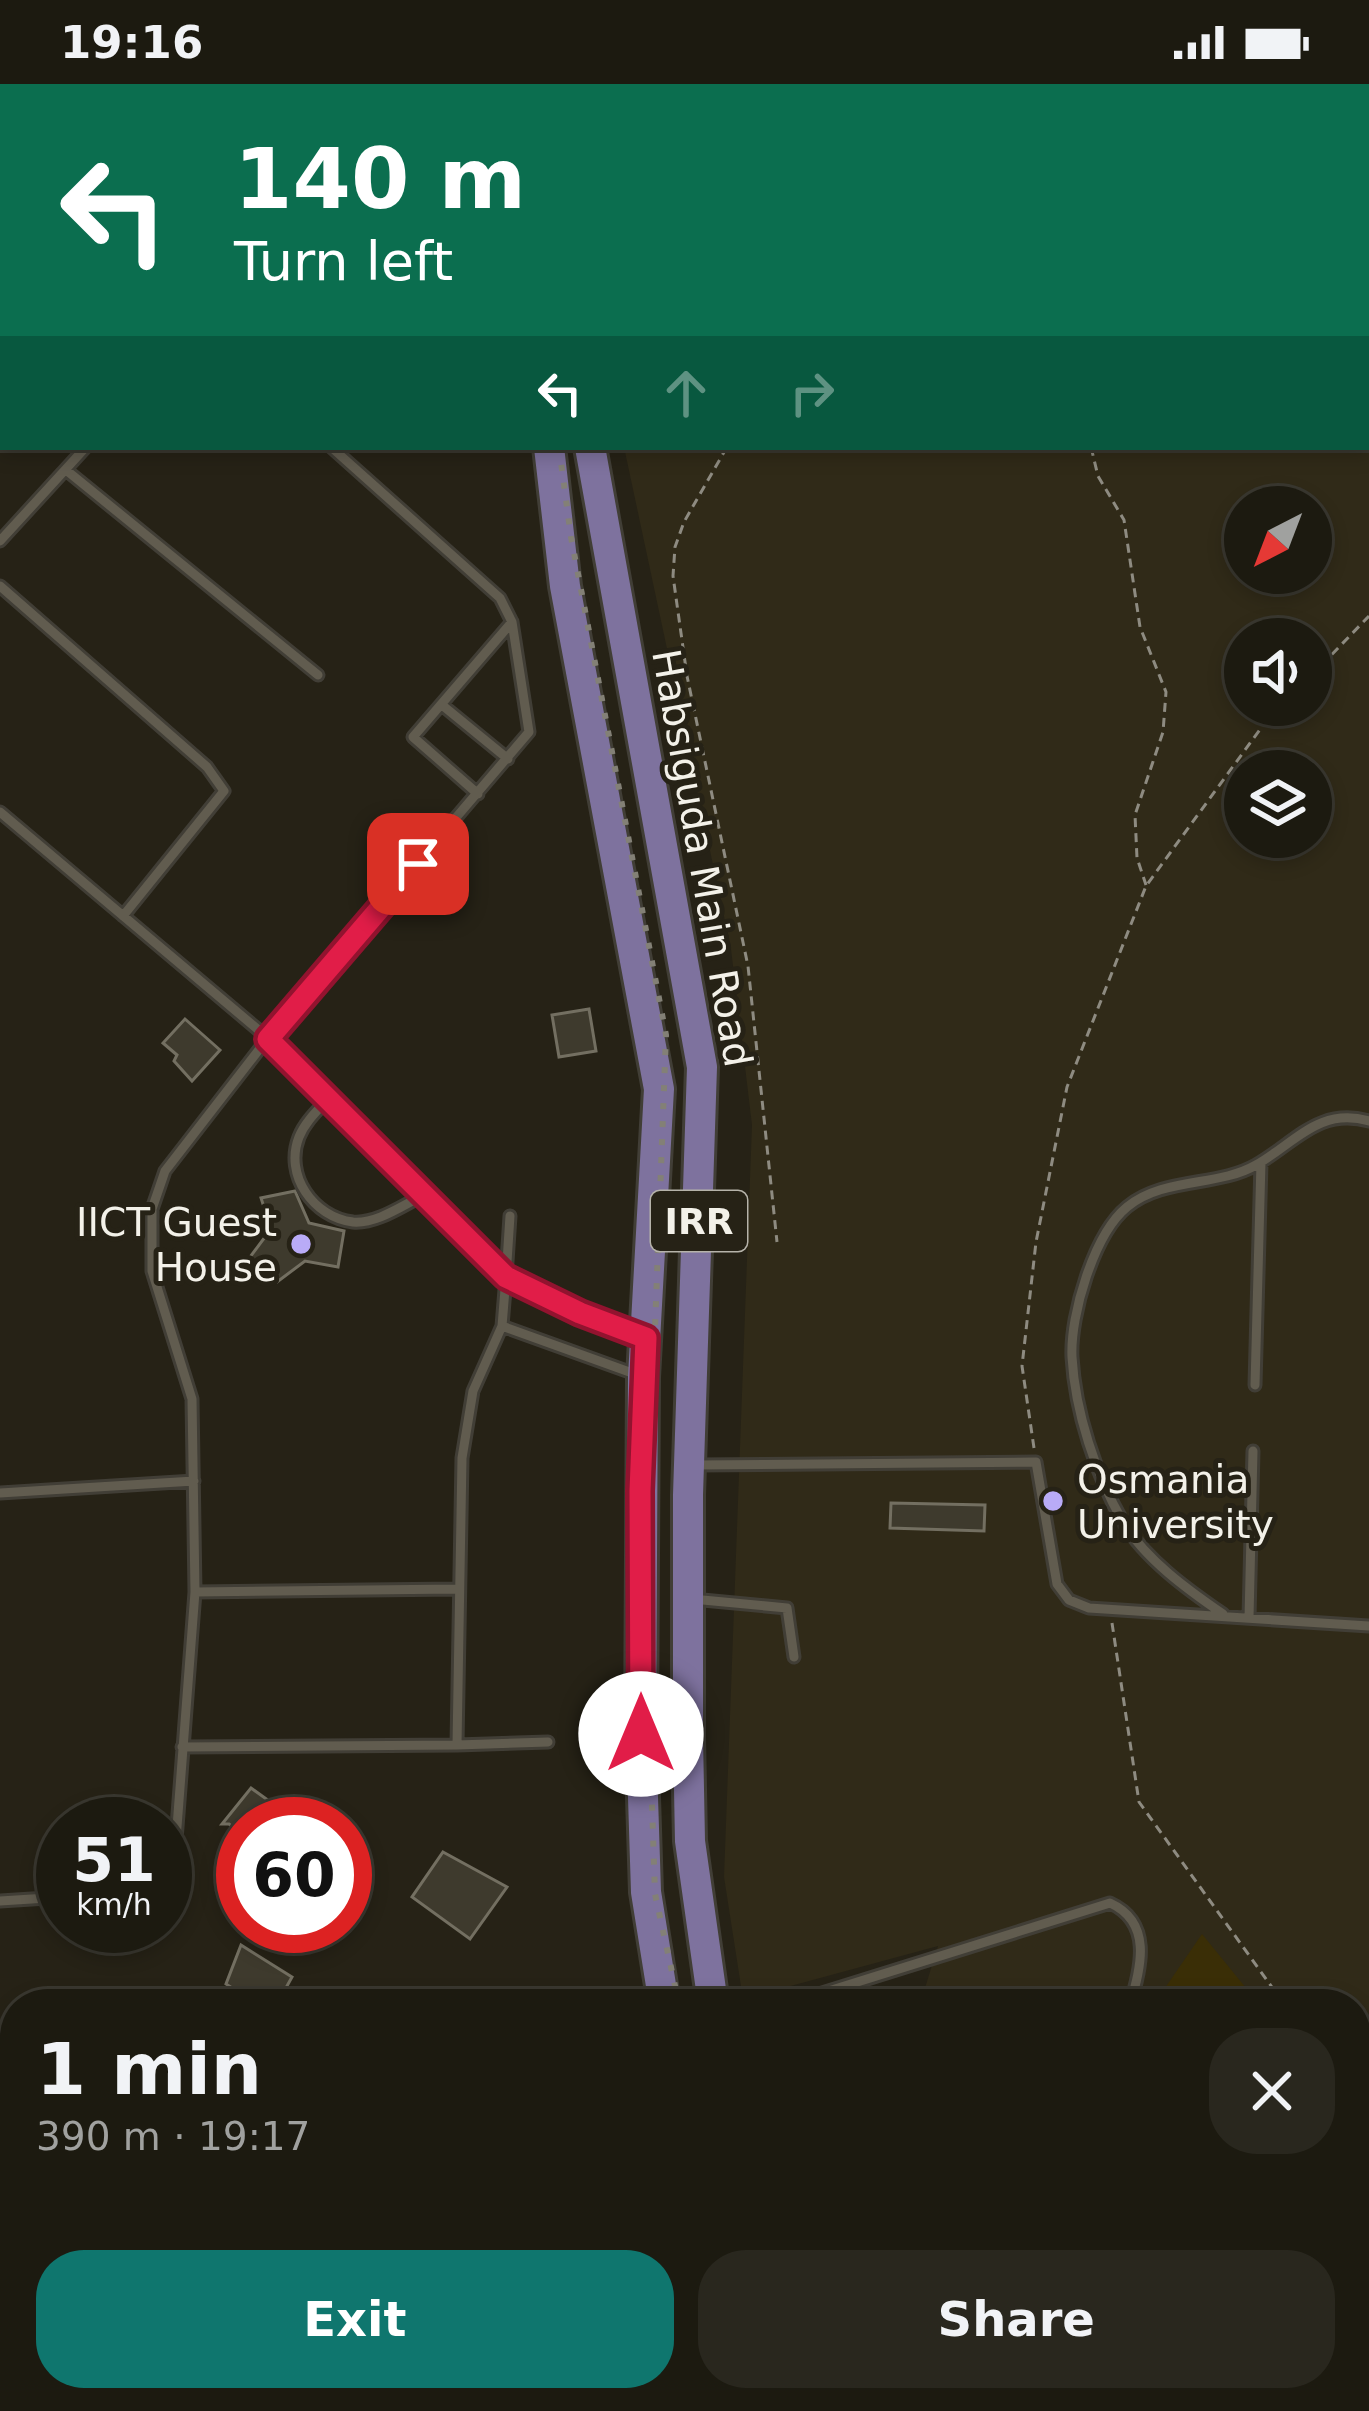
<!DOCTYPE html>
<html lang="en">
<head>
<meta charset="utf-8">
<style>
  body { margin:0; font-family:"DejaVu Sans",sans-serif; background:#29271e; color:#f1f3f6; height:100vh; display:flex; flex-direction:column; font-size:45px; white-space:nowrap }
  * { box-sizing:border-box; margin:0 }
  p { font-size:39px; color:#a0a19f }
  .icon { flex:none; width:66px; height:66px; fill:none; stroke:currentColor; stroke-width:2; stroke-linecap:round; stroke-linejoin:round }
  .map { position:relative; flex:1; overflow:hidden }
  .details { position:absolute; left:0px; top:1905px; width:1371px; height:423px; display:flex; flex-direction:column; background:#1c1a10; border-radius:48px 48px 0 0; box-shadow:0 6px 18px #0003,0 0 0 3px #3a3830 }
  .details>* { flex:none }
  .hud { position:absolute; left:0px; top:0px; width:1371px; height:366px; box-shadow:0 6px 18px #0003,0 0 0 3px #3a3830; background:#0b6e4f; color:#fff; overflow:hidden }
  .needle { width:78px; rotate:222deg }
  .controls { position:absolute; left:1224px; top:402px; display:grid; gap:24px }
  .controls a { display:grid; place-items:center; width:108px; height:108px; border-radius:50%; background:#1c1a10; box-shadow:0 6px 18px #0003,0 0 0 3px #3a3830; font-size:60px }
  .speed { position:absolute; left:36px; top:1713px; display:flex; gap:24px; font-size:60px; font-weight:700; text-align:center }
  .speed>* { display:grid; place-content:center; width:156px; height:156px; border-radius:50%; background:#1c1a10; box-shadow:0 6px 18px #0003,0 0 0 3px #3a3830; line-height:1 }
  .speed small { font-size:30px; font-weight:400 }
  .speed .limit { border:18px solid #d22; background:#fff; color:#111 }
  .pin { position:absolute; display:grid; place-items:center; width:102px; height:102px; color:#fff; margin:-51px; border-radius:24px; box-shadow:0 6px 18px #0006 }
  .me { position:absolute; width:132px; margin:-66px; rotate:0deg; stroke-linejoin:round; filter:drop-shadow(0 0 9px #0008) }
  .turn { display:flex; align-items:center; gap:42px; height:252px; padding:0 36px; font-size:54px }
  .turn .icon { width:156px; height:156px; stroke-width:2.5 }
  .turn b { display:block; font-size:84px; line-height:102px }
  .lanes { display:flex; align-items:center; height:114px; padding:0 36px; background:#0003; justify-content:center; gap:60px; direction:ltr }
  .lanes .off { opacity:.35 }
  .round { display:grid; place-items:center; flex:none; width:126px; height:126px; border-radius:48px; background:#29271e }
  .summary { display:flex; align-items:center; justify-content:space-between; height:204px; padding:0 36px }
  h1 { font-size:72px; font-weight:700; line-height:90px }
  .cta { display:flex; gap:24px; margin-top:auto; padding:24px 36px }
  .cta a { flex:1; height:138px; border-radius:48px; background:#0f766e; color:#fff; font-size:48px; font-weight:700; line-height:138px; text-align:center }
  .cta a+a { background:#29271e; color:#f1f3f6 }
  .status { display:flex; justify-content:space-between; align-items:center; height:84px; padding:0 60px; background:#1c1a10; direction:ltr }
  .status svg { height:33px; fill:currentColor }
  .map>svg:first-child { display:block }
  .built { fill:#302a18; fill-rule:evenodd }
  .green { fill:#3a2e06 }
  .building { fill:#3e3a2d; stroke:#736f61; stroke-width:3 }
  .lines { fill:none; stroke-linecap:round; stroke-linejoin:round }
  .lane-casing { stroke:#413e36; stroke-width:15 }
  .street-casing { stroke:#413e36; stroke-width:24 }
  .secondary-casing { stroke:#413e36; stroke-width:33 }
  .primary-casing { stroke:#413e36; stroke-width:36 }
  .path { stroke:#8e8b81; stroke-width:3; stroke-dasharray:9 6; stroke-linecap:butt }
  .lane { stroke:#615c4f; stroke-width:9 }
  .street { stroke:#615c4f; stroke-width:18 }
  .secondary { stroke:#615c4f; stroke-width:27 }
  .primary { stroke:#7e729e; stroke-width:30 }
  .rail { stroke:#838076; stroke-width:6; stroke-dasharray:6 12; stroke-linecap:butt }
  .route-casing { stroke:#92132f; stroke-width:30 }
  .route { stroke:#e11d48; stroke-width:21 }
  .poi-dot { fill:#b9abf7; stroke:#262216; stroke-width:4.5 }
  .labels { text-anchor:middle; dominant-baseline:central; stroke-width:10; stroke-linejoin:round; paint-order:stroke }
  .shield { fill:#262216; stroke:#b6b3aa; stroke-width:3 }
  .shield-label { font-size:36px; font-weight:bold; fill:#f3f1e9 }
  .street-label { font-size:39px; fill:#f3f1e9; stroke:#262216 }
  .poi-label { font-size:39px; fill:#f3f1e9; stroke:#262216; text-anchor:end }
</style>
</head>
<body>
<div class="status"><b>19:16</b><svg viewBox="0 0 49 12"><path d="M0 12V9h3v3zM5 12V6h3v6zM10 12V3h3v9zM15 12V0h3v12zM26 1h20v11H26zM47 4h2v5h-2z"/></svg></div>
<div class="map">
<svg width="1369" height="2327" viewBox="0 0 1369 2327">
  <rect width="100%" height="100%" fill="#262216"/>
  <path class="built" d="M644 0H1369V2327H1007L999 2313H1356V1920H920L938 1862 743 1915 724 1793 752 1041 731 865 624 363H1368V3H643ZM1245 423H1311V489H1245ZM1245 555H1311V621H1245ZM1245 687H1311V753H1245Z"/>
  <path class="green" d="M1202 1850 1259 1920H1154Z
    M1356 2026 1369 2037V2327H1089L1062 2313H1356Z"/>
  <path class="building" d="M589 925 596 967 559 973 552 931Z
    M185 935 220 966 192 997 174 977 177 971 163 959Z
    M295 1107 309 1139 344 1147 338 1183 305 1177 277 1198 250 1173 271 1145 261 1114Z
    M891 1419 985 1421 984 1447 890 1444Z
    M251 1704 301 1740H243V1751L229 1740H222Z
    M443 1768 507 1803 470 1855 412 1813Z
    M241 1861 292 1893 277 1920H257L226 1900Z
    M6 2019 15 2058V2149L0 2152V2020Z
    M8 2171 15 2212V2251L0 2250V2172Z
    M129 2313H173L175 2327H133Z
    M300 2313H356L359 2327H303Z
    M755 2313H783L790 2327H726Z"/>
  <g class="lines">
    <defs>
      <path id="lane" d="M107 3 111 0
        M511 3V0
        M1292 3 1293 0
        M1315 3 1356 0
        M0 85 3 88
        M331 363 500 514 512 538 529 648 268 954 506 1193 502 1242 635 1290
        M66 386 318 591
        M0 457 86 363
        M0 502 207 683 224 707 123 832
        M442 621 508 675
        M478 710 413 653 512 538
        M0 728 268 954 165 1087 152 1125V1187L192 1315 195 1508 174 1782 165 1790
        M328 1015C317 1027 305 1038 299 1053 284 1091 313 1133 353 1138 377 1140 403 1121 424 1111
        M510 1132 506 1193 580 1229 641 1252
        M502 1242 473 1307 462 1374 457 1661 548 1658
        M1255 1301 1261 1078
        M695 1381 1036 1378 1057 1500 1069 1516 1089 1524 1369 1542
        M0 1409 194 1397
        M195 1508 457 1505
        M692 1515 787 1524 794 1573
        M1223 1530C1188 1506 1145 1475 1123 1438 1096 1391 1075 1328 1072 1273 1070 1231 1094 1150 1127 1123 1163 1093 1218 1103 1256 1081 1296 1058 1319 1023 1369 1037
        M1249 1534 1253 1367
        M182 1663 457 1661
        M0 1817 63 1813
        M787 1920 1110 1819C1152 1838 1142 1882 1130 1920
        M1364 2327 1369 2320"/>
      <path id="street" d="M646 3 648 0
        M115 2313 120 2327
        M186 2313 189 2327
        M466 2313 472 2327
        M39 2327 44 2319 92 2313"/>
      <path id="secondary" d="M0 1984H15"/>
      <path id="primary" d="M571 3V0
        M618 3 619 0
        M549 363 565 502 659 1005 643 1293 641 1650 646 1808 664 1920
        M590 363 702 983 688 1411V1653L690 1757 713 1920
        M899 2313 908 2327
        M934 2313 941 2327"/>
    </defs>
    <use href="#lane" class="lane-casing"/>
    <use href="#street" class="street-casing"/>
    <use href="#secondary" class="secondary-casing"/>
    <use href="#primary" class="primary-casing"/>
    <path class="path" d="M727 363 684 438 675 463 673 492 687 592 748 882 777 1158
      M1091 363 1098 392 1124 436 1140 543 1166 608 1163 648 1135 731 1137 774 1146 801
      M1311 592 1369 532
      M1034 1364 1022 1282 1036 1158 1067 1003 1146 802 1261 644 1283 621
      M1112 1539 1139 1718 1284 1920
      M1356 2005 1369 2017"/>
    <use href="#lane" class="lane"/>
    <use href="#street" class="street"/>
    <use href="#secondary" class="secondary"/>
    <use href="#primary" class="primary"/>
    <path class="rail" d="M582 3V0
      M559 363 571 453 666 951 645 1511 655 1810 679 1920
      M913 2313 924 2327"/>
  </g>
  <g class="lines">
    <defs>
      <path id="route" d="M418 780 268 955 506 1193 580 1229 646 1254 640 1407 641 1650"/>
    </defs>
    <use href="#route" class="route-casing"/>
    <use href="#route" class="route"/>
  </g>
  <g class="poi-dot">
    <circle cx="301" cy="1160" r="12"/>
    <circle cx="1053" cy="1417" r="12"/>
  </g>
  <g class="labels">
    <rect class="shield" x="651" y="1107" width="96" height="60" rx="9"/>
    <g class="shield-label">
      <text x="699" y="1137">IRR</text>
    </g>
    <g class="street-label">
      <text transform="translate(702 774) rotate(80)">Habsiguda Main Road</text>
    </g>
    <g class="poi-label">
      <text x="277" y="1138">IICT Guest<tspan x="277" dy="45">House</tspan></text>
      <text x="1077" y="1395" text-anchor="start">Osmania<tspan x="1077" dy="45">University</tspan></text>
    </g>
  </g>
</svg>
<div class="controls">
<a><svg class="needle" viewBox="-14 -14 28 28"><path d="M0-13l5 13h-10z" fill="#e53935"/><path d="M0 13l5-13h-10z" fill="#a0a19f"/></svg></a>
<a><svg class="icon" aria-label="sound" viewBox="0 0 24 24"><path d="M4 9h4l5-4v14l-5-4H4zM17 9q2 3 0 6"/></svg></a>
<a><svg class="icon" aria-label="layers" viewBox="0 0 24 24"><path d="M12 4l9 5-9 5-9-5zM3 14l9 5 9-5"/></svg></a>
</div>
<div class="speed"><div>51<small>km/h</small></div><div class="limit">60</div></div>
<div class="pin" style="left:418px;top:780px;background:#d93025"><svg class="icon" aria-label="arrive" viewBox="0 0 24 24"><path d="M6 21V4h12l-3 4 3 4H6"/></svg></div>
<svg class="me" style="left:641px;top:1650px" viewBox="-20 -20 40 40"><circle r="19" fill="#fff"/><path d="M0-13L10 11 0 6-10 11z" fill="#e11d48"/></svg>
<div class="hud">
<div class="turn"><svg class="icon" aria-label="left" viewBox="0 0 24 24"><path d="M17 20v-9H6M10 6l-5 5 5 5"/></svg><div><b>140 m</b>Turn left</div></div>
<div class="lanes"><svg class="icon" aria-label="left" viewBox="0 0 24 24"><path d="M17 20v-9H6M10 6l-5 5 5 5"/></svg><svg class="icon off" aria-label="ahead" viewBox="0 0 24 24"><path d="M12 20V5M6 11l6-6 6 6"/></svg><svg class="icon off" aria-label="right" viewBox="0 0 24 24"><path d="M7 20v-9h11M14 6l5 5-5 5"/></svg></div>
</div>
<section class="details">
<div class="summary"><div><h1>1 min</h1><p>390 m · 19:17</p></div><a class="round"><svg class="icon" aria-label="close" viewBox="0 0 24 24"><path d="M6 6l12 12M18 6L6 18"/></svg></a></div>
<div class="cta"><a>Exit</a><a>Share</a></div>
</section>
</div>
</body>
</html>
